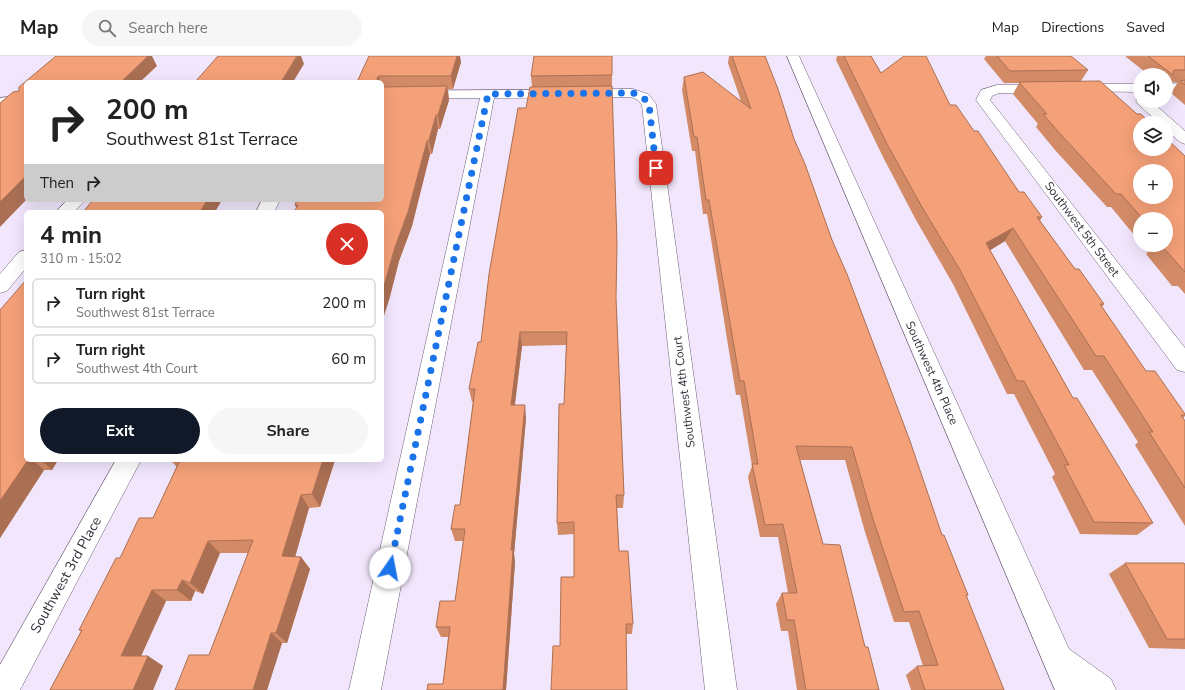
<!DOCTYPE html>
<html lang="en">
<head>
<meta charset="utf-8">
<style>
  body { margin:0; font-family:"Nunito Sans",sans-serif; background:#f6f6f6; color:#222; height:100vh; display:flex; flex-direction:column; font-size:15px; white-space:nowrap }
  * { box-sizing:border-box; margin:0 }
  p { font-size:13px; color:#767676 }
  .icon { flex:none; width:22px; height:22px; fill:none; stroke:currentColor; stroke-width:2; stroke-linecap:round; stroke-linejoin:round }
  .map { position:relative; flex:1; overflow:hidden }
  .side { position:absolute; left:24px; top:154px; width:360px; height:252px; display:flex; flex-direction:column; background:#fff; border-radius:6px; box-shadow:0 4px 16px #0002 }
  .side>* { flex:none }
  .guide { position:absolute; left:24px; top:24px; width:360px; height:122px; border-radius:6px; box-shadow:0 4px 16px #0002; background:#fff; color:#222; overflow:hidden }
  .tools { position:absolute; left:1133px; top:12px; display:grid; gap:8px }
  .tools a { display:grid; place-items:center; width:40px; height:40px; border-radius:50%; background:#fff; box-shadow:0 4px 16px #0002; font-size:20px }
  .pin { position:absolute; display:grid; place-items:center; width:34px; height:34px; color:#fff; margin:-17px; border-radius:8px; box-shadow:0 2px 6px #0006 }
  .me { position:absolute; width:44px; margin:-22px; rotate:12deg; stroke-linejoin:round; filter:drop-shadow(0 0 3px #0008) }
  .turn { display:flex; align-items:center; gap:14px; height:84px; padding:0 16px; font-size:18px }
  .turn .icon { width:52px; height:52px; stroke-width:2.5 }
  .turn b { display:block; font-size:28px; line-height:34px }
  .then { display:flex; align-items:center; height:38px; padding:0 16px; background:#0003; gap:8px; font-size:15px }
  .round { display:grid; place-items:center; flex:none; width:42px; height:42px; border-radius:21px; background:#f6f6f6 }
  .headline { display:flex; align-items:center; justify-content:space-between; height:68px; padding:0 16px }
  h1 { font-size:24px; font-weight:700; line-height:30px }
  .primary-button { display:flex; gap:8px; margin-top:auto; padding:8px 16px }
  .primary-button a { flex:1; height:46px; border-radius:24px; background:#111827; color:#fff; font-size:16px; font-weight:700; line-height:46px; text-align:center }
  .primary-button a+a { background:#f6f6f6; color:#222 }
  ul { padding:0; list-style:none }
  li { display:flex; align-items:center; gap:12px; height:50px; margin:0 8px 6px; padding:0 8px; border:2px solid #e0e0e0; border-radius:6px }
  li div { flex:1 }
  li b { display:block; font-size:15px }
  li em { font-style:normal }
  header { display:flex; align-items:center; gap:24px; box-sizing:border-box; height:56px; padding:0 20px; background:#fff; border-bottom:1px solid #e0e0e0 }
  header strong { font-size:19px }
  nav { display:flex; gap:22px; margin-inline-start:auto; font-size:14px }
  .search { width:280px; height:36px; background:#f6f6f6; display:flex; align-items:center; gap:10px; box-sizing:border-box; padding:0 14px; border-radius:22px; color:#767676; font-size:15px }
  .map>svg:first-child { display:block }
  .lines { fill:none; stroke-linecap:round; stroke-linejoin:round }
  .minor-casing { stroke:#6c6077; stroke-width:1 }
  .minor { fill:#fff; fill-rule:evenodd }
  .wall { fill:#d28a67 }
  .shaded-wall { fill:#ab7054 }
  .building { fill:#f4a078; stroke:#ab7054; fill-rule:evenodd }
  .route { stroke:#1a73e8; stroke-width:7; stroke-dasharray:0 12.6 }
  .labels { text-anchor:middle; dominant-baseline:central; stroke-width:3.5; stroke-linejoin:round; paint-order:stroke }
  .street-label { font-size:12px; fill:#35303a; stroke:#fff }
  .near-street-label { font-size:14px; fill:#35303a; stroke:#fff }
</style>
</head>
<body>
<header>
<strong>Map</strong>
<div class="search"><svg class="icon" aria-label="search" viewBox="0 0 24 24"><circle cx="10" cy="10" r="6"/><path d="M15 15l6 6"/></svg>Search here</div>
<nav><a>Map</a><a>Directions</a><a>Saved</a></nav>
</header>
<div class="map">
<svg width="1185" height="634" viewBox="0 0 1185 634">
  <rect width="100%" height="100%" fill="#f1e6fc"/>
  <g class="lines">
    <defs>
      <path id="minor" d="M787 0H799L1069 593 1111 623 1116 634H1055Z
        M1185 27V35L1166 36V28Z
        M1077 28H1140V36L1072 35 1070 32 1072 29Z
        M997 29H1045L1050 30 1052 33 1050 36 1045 37H999L992 40 990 44 1185 292V316L1177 314 976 44 981 34Z
        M633 33 648 38 656 48 737 634H705L642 49 638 44 631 41 494 42 381 634H349L480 42 382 43V35Z
        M26 39V47L0 50V42Z
        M1140 41V45H1151L1185 75V88L1180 86 1166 74V67H1159L1138 48 1136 45Z
        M67 144H85L74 156H56Z
        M262 144H280L274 156H256Z
        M26 194V212L7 235 0 237V218L19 196Z
        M116 404H141L20 634H0V609Z"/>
    </defs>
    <use href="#minor" class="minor-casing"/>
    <use href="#minor" class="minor"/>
  </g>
  <path class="wall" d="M369 0 461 6 453 33H448L449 44 440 73H438L432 98H430L412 170 399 205 389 244 296 152 295 149 382 144V26H357Z
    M612 0V30L616 242 624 439 623 452H617L619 495 633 568 632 578H626L560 590 574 521V478L558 479 557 467 564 348 566 289 522 290 515 349 526 362 514 498 515 506 506 634H427L443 628 448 581H441L436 571 455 545 464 485H455L451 473 460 449 473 346H472L469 333 481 286 532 30 531 20Z
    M729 0H765L794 83 832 184 942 479 968 539 966 541 1004 634H911L906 619 917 610H923L909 566H894L865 476 845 404H800L823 488 865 591 879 634H797L788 575H781L776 548 782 537H788L778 481H760L748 421 752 410 740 339H736L707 158H703L695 95H692L682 34 684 21 741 45 728 7Z
    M837 0H871L881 17 950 49 974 75 1019 136 1042 161 1040 165 1075 213 1104 248 1102 251 1146 315 1185 358V360L1183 362 1185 365V470L1135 389 1138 386 1092 314H1084L1005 185 990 194 1073 342 1153 467 1137 479 1080 478 1052 421 1055 418 1014 338H1007L953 228 916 164 883 101 836 4Z
    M986 0H1071L1088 14 1081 25 1137 58 1185 100V238L1178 230H1172L1146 198 1148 196 1143 189H1166V163H1140V186L1111 151H1107L1055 94 1036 71 1038 68 1013 38 1019 27H1004L984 3Z
    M1126 0H1185V49L1171 37 1178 26H1168L1166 30V19H1149L1126 1Z
    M0 254 26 404H58L52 414H44L0 482Z
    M170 404H335L320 451 309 452 295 501H301L310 513 287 587H282L267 634H175L209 599 249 497H220L203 538 195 535 191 545H166L141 600H148L163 610 153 634H50L81 575 79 574 120 502 153 462 177 411Z
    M1125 507 1185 509V593L1149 592 1109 518Z"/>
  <path class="shaded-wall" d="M148 0H152L157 10 140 26H121Z
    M297 0H301L304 8 293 26H281Z
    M457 0H460L461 6 453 33 451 20Z
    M379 20 380 26H378L377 22Z
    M447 30 449 44 440 73 438 59Z
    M436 59 438 73 432 98 429 84Z
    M427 85 430 98 412 170 399 205 389 244 382 266V237Z
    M26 120V144L0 171V146Z
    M207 144H222L215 156H200Z
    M1013 172 1005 185 979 201 986 187Z
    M520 276 522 290 513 362 511 349Z
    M525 349 526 362 514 498 515 506 506 634H503L511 494Z
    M28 404H33L44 414 0 482V445Z
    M41 404H58L52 414Z
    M323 404H335L320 451 312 438Z
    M301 439 309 452 292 512 282 500Z
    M208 485 220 497 203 538 190 527Z
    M301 501 310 513 287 587 276 577Z
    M182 524 195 535 191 545 177 534Z
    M152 534 166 545 137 609 121 600Z
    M271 577 282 587 267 634H253Z
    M148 600 163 610 153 634H133Z"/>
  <path class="building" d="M56 0H148L121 26H26V120L0 146V47L13 36 19 35V31Z
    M218 0H297L281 26H195Z
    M369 0H457L451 20H379L377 22 378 26H357Z
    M534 0H612V19L531 20Z
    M732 0H765L778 33 794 83 805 108 832 184 847 218 910 385 942 479H944L968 539H966L1004 634H925L917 610 938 609 919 555 904 556 873 463 852 391 796 390 823 488 840 489 865 591H868L879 634H806L794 564H787L782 537H797L783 468 765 469 752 408H758L744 325H740L709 144H706L697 81H694L684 21 703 16 751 53Z
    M844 0H871L881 17 904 0H926L950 49H956L974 75H978L1019 136H1024L1042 161H1037L1075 213H1079L1104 248H1100L1146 315H1155L1185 358V359H1181L1185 365V432L1149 376H1153L1104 300H1096L1013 172 986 187 1073 342H1077L1153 467 1094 466 1064 409H1069L1024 325H1017L960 214 922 151 887 88Z
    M997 0H1071L1088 14 1010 15Z
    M1148 0H1185V14H1174L1173 19Z
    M1185 24V29L1180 25Z
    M1100 25 1137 58H1141L1150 67H1140V93H1166V82L1185 100V216L1161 189H1166V163H1143L1121 138H1116L1063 81 1043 58H1047L1019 26ZM1140 115H1166V141H1140Z
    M447 30 438 59H436L429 84 427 85 408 156 395 191 382 237V156H294L298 149H295L297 144H382V31Z
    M612 30 617 187 616 242 624 439H616L619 495H628L633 568H626L627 634H551L553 590H560L561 521H574V466L557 467 559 348H564L567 276H520L511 349H525L511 494H513L503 634H427L428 628H443L450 571H436L440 545H455L465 473H451L455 449H460L475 333H469L478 286H481L489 218 518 52H526L530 31Z
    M93 144H207L200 156H83Z
    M26 224V404H28L0 445V254Z
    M180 404H323L312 438 301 439 282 500 301 501 276 577H271L253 634H175L189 599H209L253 484 208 485 190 527 182 524 177 534H152L121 600H148L133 634H50L82 574H79L116 502H120L139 462H153Z
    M1125 507H1184L1185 509V583H1167Z"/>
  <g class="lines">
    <path class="route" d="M390 512 488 38 633 37 643 41 649 48 656 112"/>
  </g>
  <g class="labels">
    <g class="street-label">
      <text transform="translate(1082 173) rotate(53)">Southwest 5th Street</text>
      <text transform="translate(932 317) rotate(66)">Southwest 4th Place</text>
      <text transform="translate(684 336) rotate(-97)">Southwest 4th Court</text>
    </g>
    <g class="near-street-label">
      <text transform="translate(66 519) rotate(-61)">Southwest 3rd Place</text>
    </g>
  </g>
</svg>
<div class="tools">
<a><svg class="icon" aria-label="sound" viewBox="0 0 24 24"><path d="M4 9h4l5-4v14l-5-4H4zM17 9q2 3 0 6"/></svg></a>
<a><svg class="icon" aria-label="layers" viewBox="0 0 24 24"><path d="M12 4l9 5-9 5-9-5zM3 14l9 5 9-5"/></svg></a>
<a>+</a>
<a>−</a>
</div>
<div class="pin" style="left:656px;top:112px;background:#d93025"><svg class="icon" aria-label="arrive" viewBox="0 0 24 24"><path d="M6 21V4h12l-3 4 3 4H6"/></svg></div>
<svg class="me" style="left:390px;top:512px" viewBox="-20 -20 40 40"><circle r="19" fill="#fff"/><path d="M0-13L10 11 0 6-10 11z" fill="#1a73e8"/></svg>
<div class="guide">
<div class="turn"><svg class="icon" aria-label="right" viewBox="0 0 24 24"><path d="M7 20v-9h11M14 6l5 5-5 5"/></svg><div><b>200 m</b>Southwest 81st Terrace</div></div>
<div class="then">Then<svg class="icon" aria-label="right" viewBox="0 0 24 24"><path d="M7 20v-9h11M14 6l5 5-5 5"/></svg></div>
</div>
<section class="side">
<div class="headline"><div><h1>4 min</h1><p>310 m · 15:02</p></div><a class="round" style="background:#d93025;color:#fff"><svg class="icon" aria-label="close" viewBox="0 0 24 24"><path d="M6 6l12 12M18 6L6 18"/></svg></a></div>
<ul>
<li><svg class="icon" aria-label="right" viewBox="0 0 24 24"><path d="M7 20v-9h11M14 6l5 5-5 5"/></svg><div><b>Turn right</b><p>Southwest 81st Terrace</p></div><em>200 m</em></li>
<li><svg class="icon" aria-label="right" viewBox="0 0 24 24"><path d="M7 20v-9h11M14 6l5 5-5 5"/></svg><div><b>Turn right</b><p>Southwest 4th Court</p></div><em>60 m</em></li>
</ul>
<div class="primary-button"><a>Exit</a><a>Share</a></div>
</section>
</div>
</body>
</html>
